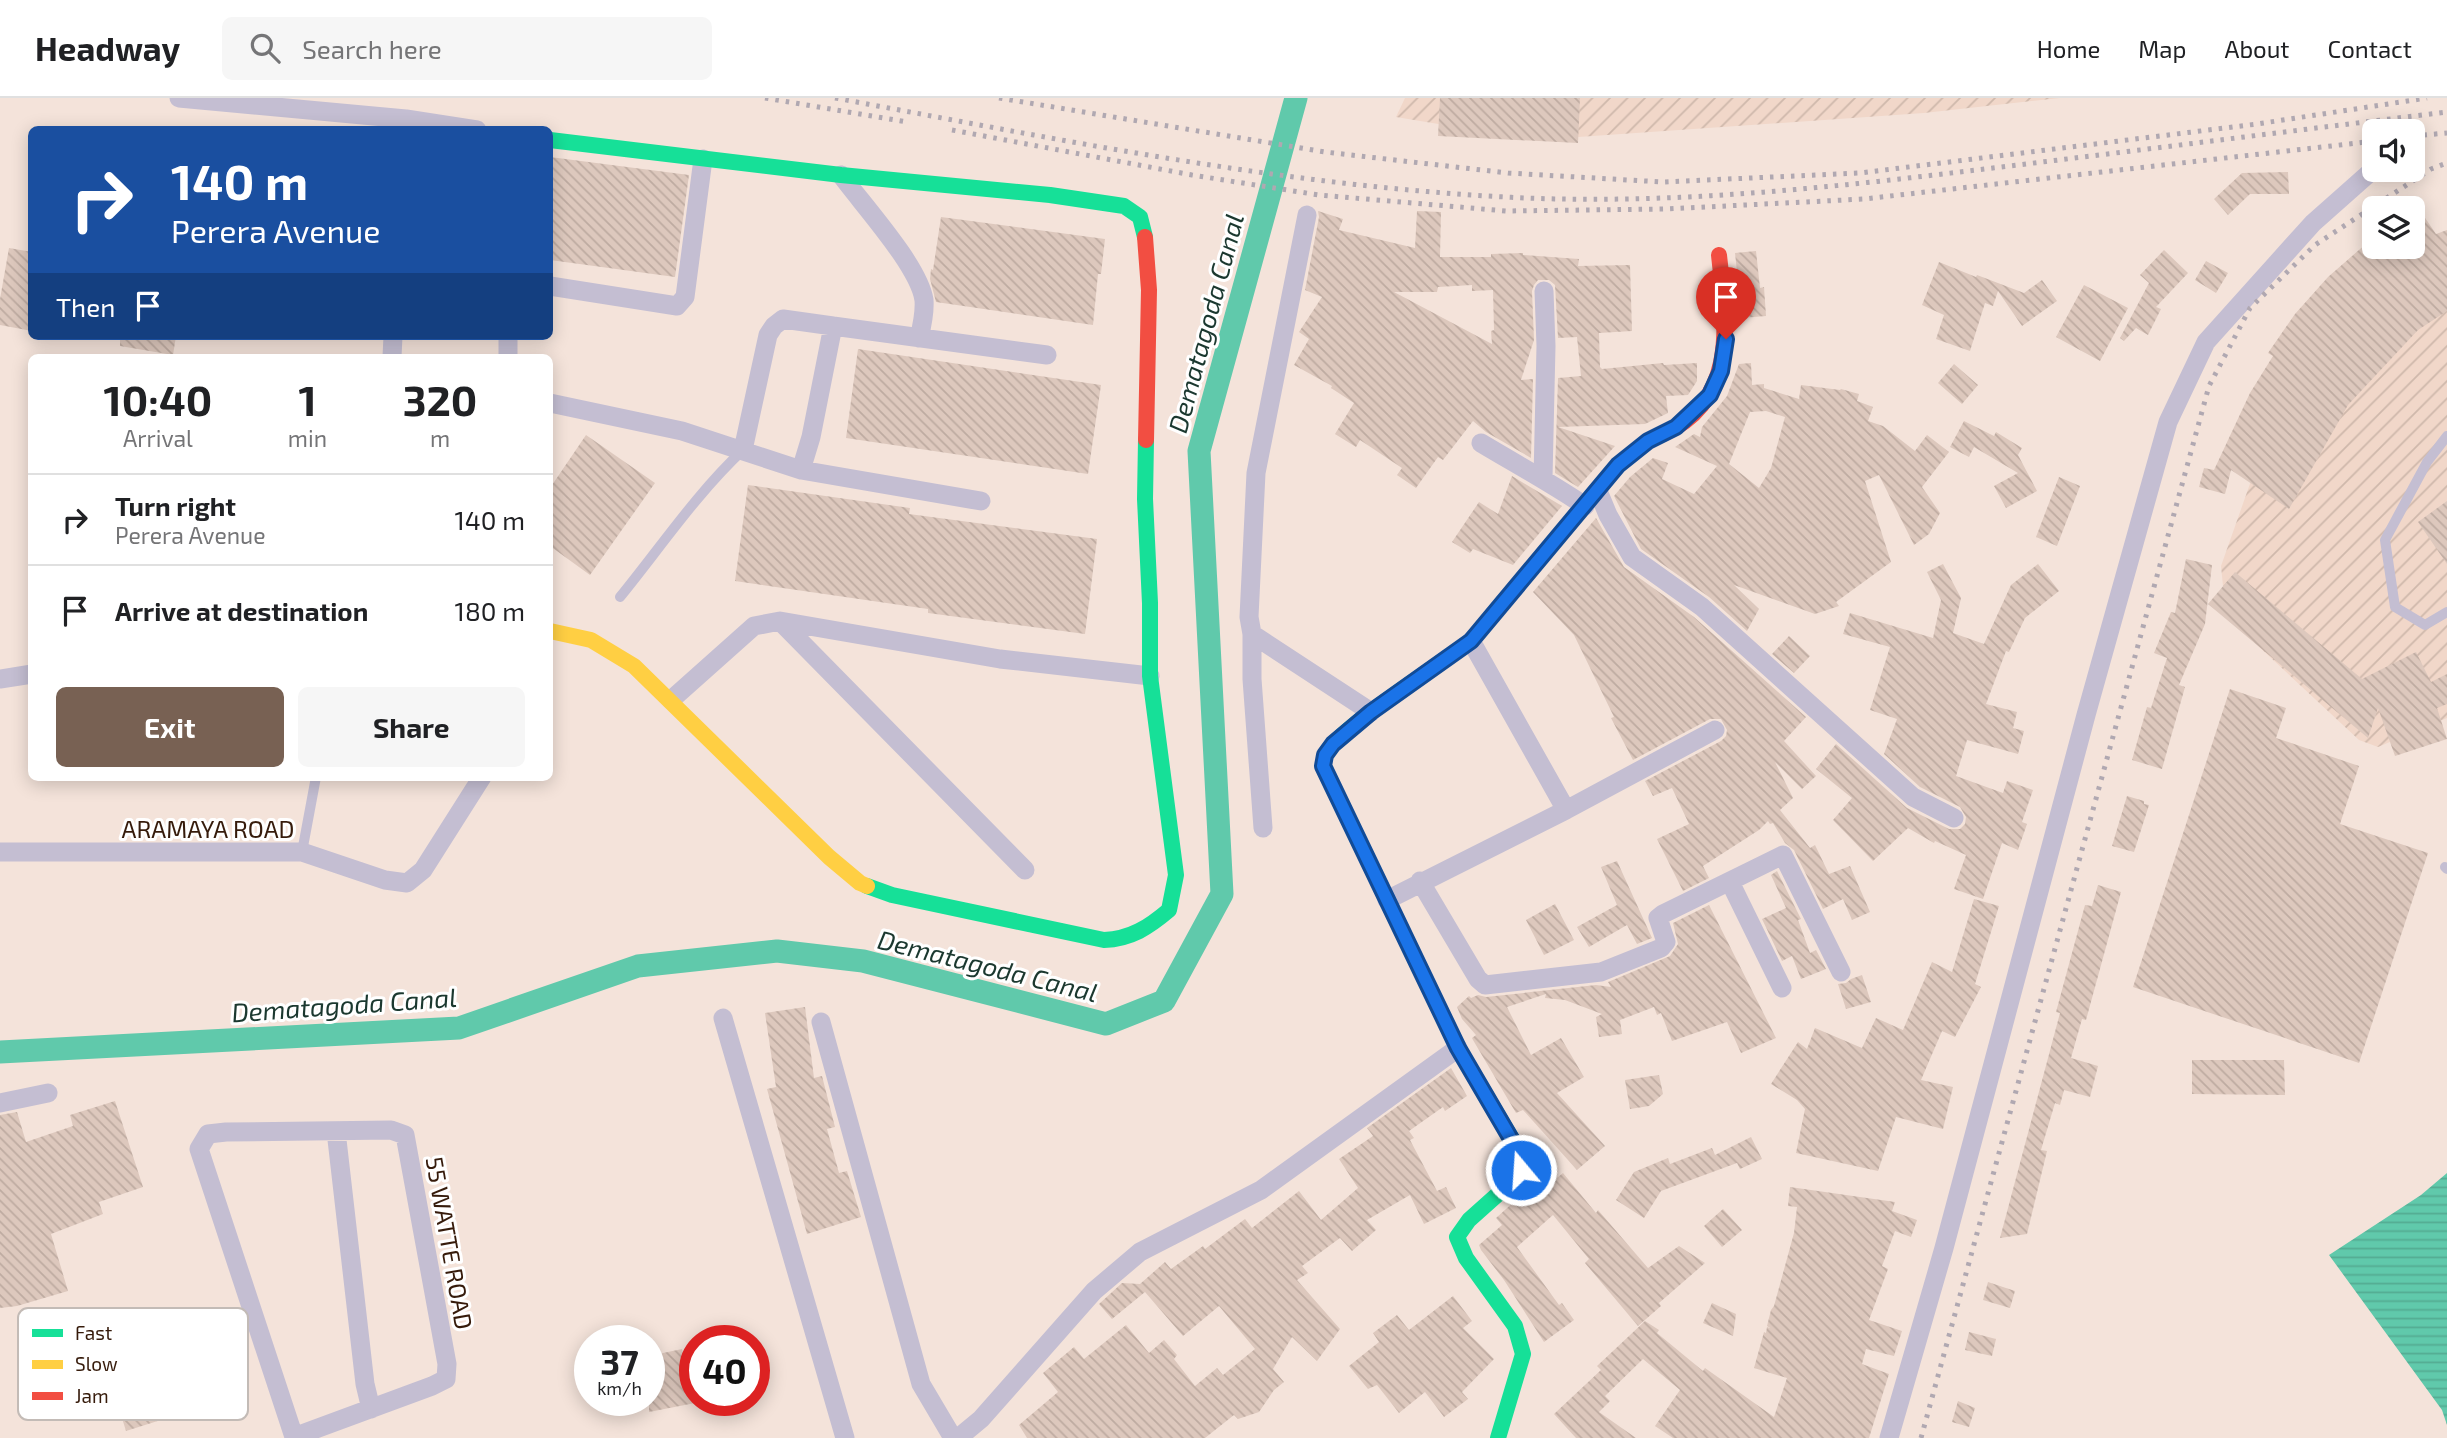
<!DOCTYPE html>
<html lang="en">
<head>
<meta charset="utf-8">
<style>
  body { margin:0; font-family:"Exo 2",sans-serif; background:#f6f6f6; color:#202124; height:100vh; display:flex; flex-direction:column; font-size:26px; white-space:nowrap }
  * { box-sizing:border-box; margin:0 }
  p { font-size:23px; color:#757577 }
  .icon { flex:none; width:38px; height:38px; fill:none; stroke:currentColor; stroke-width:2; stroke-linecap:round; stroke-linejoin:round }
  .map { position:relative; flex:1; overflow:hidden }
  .side { position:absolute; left:28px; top:256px; width:525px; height:427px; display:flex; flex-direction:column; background:#fff; border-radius:10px; box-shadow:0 4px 18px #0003 }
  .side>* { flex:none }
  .top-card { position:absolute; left:28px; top:28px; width:525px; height:214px; border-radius:10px; box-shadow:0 4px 18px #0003; background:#1a4fa0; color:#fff; overflow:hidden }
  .tools { position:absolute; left:2362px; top:21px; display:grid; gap:14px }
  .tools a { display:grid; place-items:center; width:63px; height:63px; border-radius:10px; background:#fff; box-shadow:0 4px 18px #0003; font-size:35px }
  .speed { position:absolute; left:574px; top:1227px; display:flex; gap:14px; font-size:35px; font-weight:700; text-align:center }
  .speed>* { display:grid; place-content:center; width:91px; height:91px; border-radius:50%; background:#fff; box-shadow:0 4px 18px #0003; line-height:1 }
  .speed small { font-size:18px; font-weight:400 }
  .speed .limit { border:10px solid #d22; background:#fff; color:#111 }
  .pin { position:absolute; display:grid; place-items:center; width:60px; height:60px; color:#fff; margin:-72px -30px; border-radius:50% 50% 50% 0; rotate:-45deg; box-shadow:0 0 7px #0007 }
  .pin .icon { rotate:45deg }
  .me { position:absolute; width:77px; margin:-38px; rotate:342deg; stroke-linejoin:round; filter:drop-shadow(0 0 5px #0008) }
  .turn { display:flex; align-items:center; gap:24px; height:147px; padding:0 28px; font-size:32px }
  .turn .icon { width:91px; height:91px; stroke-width:2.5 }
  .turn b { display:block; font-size:49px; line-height:60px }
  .then { display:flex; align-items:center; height:66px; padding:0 28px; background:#0003; gap:14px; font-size:26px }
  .eta { display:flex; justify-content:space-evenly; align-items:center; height:119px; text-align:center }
  .eta b { font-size:42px; font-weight:700; line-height:49px }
  .primary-button { display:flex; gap:14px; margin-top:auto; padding:14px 28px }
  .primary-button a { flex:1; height:80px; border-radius:10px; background:#786153; color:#fff; font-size:28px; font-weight:700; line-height:80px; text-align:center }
  .primary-button a+a { background:#f6f6f6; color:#202124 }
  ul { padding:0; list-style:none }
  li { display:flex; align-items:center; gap:21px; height:91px; padding:0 28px; border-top:2px solid #e0e0e0 }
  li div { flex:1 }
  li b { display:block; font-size:26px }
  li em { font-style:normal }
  header { display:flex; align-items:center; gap:42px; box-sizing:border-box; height:98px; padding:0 35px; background:#fff; border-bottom:2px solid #e0e0e0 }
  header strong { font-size:33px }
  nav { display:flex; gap:38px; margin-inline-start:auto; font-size:24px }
  .search { width:490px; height:63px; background:#f6f6f6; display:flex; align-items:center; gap:18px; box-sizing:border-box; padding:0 24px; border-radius:10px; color:#757577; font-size:26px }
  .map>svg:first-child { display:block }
  .industrial { fill:url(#industrial-furrows) }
  .water { fill:url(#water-rules) }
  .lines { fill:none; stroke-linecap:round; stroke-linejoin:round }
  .canal { stroke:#60c9ab; stroke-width:23 }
  .building { fill:url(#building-back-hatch); fill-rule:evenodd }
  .lane { stroke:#c4bed2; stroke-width:10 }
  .street { stroke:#c4bed2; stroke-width:19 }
  .fast { stroke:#16e098; stroke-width:16 }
  .slow { stroke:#ffcf43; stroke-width:16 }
  .jam { stroke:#f24e42; stroke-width:16 }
  .rail { stroke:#b0a8b1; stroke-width:5; stroke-dasharray:3.5 7; stroke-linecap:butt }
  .route-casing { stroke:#114b97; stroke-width:18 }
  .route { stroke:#1a73e8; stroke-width:12 }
  .labels { text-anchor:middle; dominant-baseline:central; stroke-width:6; stroke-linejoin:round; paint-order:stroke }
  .street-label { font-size:24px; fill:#361b0b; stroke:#fff }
  .water-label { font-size:26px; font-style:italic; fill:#1b382f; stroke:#fff }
  .key { fill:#fff; stroke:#c3bbb6; stroke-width:2 }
  .key-label { font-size:19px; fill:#361b0b }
</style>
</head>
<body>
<header>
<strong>Headway</strong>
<div class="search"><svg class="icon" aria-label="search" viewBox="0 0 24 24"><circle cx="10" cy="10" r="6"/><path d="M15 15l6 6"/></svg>Search here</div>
<nav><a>Home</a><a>Map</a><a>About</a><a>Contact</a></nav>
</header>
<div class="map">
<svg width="2447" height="1340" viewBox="0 0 2447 1340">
  <defs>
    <pattern id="industrial-furrows" width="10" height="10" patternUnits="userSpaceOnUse" patternTransform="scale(1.75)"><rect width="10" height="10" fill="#f1d7c9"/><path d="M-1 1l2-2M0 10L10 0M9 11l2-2" fill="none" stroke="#cfb8ab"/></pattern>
    <pattern id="water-rules" width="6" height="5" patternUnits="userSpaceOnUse" patternTransform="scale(1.75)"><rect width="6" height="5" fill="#60c9ab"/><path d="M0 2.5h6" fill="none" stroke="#54ac92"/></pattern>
    <pattern id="building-back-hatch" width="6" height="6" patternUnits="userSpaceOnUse" patternTransform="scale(1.75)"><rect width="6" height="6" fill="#ddc8bd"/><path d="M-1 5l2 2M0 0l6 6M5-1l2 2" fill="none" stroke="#beaba1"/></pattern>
  </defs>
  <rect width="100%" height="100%" fill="#f4e3da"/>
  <path class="industrial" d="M1405 0H2060L1924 15 1535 42 1396 19Z
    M2447 145V620L2378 649 2359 642 2226 518 2221 468 2258 363Z"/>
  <path class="water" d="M2447 1075V1327L2442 1312 2329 1157 2421 1097Z"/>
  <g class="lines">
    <path class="canal" d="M0 954 459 930 638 868 777 853 863 863 1106 926 1164 903 1222 796 1199 353 1296 0"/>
  </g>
  <path class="building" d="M1440 0H1580L1578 45 1438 38Z
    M550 59 689 77 675 179 550 162Z
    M2288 74 2289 96H2250L2228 117 2214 101 2242 75Z
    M2413 102 2436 136 2447 132V213L2418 232 2348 307 2289 411 2231 372 2225 396 2199 389 2204 370 2214 372 2250 295 2273 258 2268 255 2295 216 2328 179 2375 138V149H2413Z
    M1318 113 1343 121 1339 132 1415 150 1417 113 1441 114 1440 159H1491V156L1523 155V157L1579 161 1578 168 1630 167 1632 233 1599 235 1600 269 1602 271 1663 265 1664 267 1697 265V283L1688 297 1666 298 1668 315 1645 326 1558 329 1615 348 1578 389 1555 375 1558 280 1581 278 1577 239 1558 240 1555 187 1549 182H1538L1534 187 1532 193 1534 242 1521 282 1533 281 1531 360 1486 334 1473 323 1443 362 1438 359 1416 390 1397 377 1402 370 1360 342 1356 349 1335 336 1354 305 1331 290 1332 288 1294 267 1309 241 1299 234 1322 199 1305 192 1319 119ZM1472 187V193L1493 192 1494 232 1491 233 1492 246 1394 194H1437L1438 189Z
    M941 119 1105 141 1101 176H1098L1093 227 936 204 930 181 931 171 933 172Z
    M9 150 32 154V233L0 227V201Z
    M2164 152 2188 175 2156 209 2161 211 2148 237 2136 230 2124 243 2120 240 2149 185 2140 177Z
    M1756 153 1760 190 1764 189 1766 218 1742 220 1735 155Z
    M2206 163 2228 175 2216 195 2195 182Z
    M1939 164 1976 179 1977 177 2024 195 2042 182 2057 203 2022 228 1998 193 1993 208 1985 205 1970 253 1936 241 1944 217 1922 207Z
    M2084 187 2128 210 2100 263 2056 239Z
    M120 238H176L173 257 120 248Z
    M858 251 1101 287 1088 376 846 340Z
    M1751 265 1752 287 1764 286V290L1799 301 1801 287 1840 292 1841 291 1859 296 1857 303 1873 309 1868 323 1883 328 1915 353 1927 337 1949 354 1922 389 1940 415 1929 436 1914 447 1879 377 1865 383 1891 464 1836 504 1839 508 1815 516 1734 487 1759 511 1747 533 1709 499 1641 451 1614 398 1630 379 1653 360 1668 365 1662 381 1694 396 1717 368 1675 349 1694 336 1700 339 1702 329 1727 298 1739 266ZM1766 313 1785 319 1771 370 1759 390 1729 366 1750 314Z
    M1954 266 1978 287 1962 306 1938 285Z
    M1964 323 1994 338 1996 334 2022 350 2018 357 2037 393 2006 410 1994 388 2018 375 1974 349 1969 359 1950 349Z
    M586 337 655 385 590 477 550 448V390Z
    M1512 378 1562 408 1513 467 1473 451 1470 455 1452 444 1479 404 1498 416Z
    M2059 379 2080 388 2057 448 2036 439Z
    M748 387 910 410 909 416 1097 441 1085 536 928 515V511L735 483Z
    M2447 403V466L2418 424Z
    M1596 420 1624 469 1694 519 1806 619 1784 643 1816 678 1802 691 1775 664 1793 700 1780 712 1810 750 1815 747 1829 776 1850 768 1870 814 1852 822 1843 801 1823 811 1794 752 1785 745 1773 725 1770 726 1768 723 1759 732 1703 768 1709 780 1683 793 1657 741 1689 726 1672 690 1653 698 1645 683 1721 643 1726 638 1727 632 1721 621H1710L1633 662 1611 620 1614 619 1574 537 1533 494Z
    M2186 461 2212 467 2205 526 2179 587 2185 589 2162 671 2132 662 2147 609 2151 610 2167 560 2154 555 2171 514 2175 515Z
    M1943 466 1961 500 1953 535 1984 546 2011 487 2038 466 2059 493 2025 520 2009 554 2006 553 1986 606 2017 614 2013 630 2024 633 2018 656 1967 642 1956 678 2003 695 2007 683 2033 692 2022 724 2027 726 2018 752 2002 745 1983 801 1954 791 1966 757 1935 743 1934 745 1908 730 1873 763 1833 722 1852 700 1816 671 1836 646 1907 710 1949 731H1960L1965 726 1966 719 1960 709 1920 689 1884 656 1897 621 1870 612 1890 549 1843 536 1850 515 1933 540 1941 502 1927 474Z
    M2235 474 2362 581 2416 554 2431 584 2447 576V606L2437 610 2447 641 2395 658 2378 610 2368 640 2208 506Z
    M1789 538 1810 558 1794 575 1772 556Z
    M2230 591 2286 610 2276 640 2359 668 2340 726 2428 755 2359 965 2133 889Z
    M2127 698 2144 703V706L2149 707 2134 754 2112 748Z
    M1617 763 1652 840 1637 846 1627 827 1589 849 1577 829 1617 807 1601 769Z
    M1777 773 1801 821 1798 822 1810 855 1816 852 1826 871 1801 881 1792 858 1782 863 1762 821 1786 810 1771 777Z
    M2098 787 2121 794 2086 922 2082 921 2071 960 2098 968 2090 999 2064 992 2060 1007 2055 1005 2041 1052 2047 1053 2027 1136 2000 1140 2060 915 2056 914 2085 807 2092 808Z
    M1974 801 1999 808 1975 886 1981 889 1955 939 1942 933 1921 982 1953 989 1943 1031 1896 1019 1878 1073 1796 1055 1805 1011 1797 1002 1771 986 1798 944 1807 951 1815 930 1862 950 1876 920 1903 932 1932 864 1952 874Z
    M1555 806 1574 842 1544 857 1526 822Z
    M1709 807 1776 940 1741 955 1727 924 1672 943 1661 915 1657 917 1654 909 1620 922 1622 936 1599 939 1596 919 1602 916 1565 902 1545 900 1546 896 1507 909 1531 957 1561 940 1584 979 1557 995 1605 1048 1577 1072 1523 1012 1516 1015 1473 942 1472 940 1476 937 1462 921 1457 909 1469 898 1471 900 1478 897 1486 899 1596 887 1611 889 1608 884 1670 858 1678 846 1673 825Z
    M1862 877 1871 904 1846 911 1838 886 1846 885 1851 881Z
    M805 909 814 980 822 978 835 1029 827 1031 839 1075 847 1073 861 1119 807 1136 767 991 776 989 765 915Z
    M2192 962H2284L2285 997 2192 996Z
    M1451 970 1467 998 1445 1013 1443 1009 1409 1033 1414 1040 1410 1042 1437 1093 1446 1089 1456 1110 1424 1126 1410 1097 1367 1122 1376 1132 1352 1153 1340 1140 1302 1168 1308 1175 1297 1182 1340 1231 1317 1263 1292 1239 1273 1271 1284 1284 1274 1292 1259 1314 1238 1321 1234 1317 1205 1340H1027L1019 1327 1058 1294 1043 1275 1074 1249 1084 1261 1126 1227 1149 1255 1164 1242 1177 1257 1174 1261 1195 1288 1217 1270 1223 1277 1255 1251 1219 1208 1183 1238 1145 1194 1112 1221 1099 1206 1122 1185 1140 1186 1165 1164 1171 1171 1203 1148 1205 1151 1245 1121 1252 1130 1299 1093 1321 1122 1358 1090 1339 1061 1373 1038 1367 1030Z
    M1659 977 1663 996 1649 1008 1630 1011 1625 982Z
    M115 1003 143 1089 99 1104 103 1116 51 1136 68 1193 17 1208 0 1210V1017L17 1014 26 1044 73 1028 70 1017Z
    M1751 1039 1762 1061 1740 1071 1737 1065 1661 1093 1644 1120 1616 1102 1634 1074 1668 1060 1670 1066 1712 1050 1715 1057Z
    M1563 1075 1596 1115 1598 1112 1648 1170 1679 1148 1705 1165 1659 1205 1661 1208 1638 1228 1585 1165 1589 1161 1553 1117 1517 1149 1559 1207 1562 1205 1574 1222 1544 1244 1504 1182 1481 1152 1479 1147 1502 1127 1496 1120 1516 1102 1522 1109Z
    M1790 1089 1895 1104 1892 1113 1917 1122 1911 1139 1895 1133 1882 1168 1888 1171 1869 1222 1902 1233 1894 1258 1866 1251 1862 1266 1889 1276 1869 1340H1673L1655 1328 1680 1292 1643 1261 1605 1298 1610 1303 1599 1314 1636 1340H1576L1554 1316 1601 1272 1597 1268 1645 1223 1659 1232 1657 1235 1703 1273 1705 1270 1774 1319 1787 1280 1754 1270 1764 1234 1766 1235 1767 1229 1770 1230 1767 1228 1771 1212 1774 1208 1794 1135 1797 1109 1788 1108Z
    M1723 1111 1742 1132 1722 1149 1704 1128Z
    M1988 1184 2015 1193 2010 1210 1983 1202Z
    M1453 1198 1472 1223 1463 1230 1494 1261 1462 1294 1468 1301 1444 1319 1425 1294 1399 1315 1377 1287 1368 1291 1349 1268 1379 1244 1373 1235 1397 1217 1409 1232Z
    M1712 1205 1736 1216 1733 1238 1703 1225Z
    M1969 1234 1996 1241 1992 1258 1965 1252Z
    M682 1251 695 1305 649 1314V1258Z
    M171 1275 183 1315 126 1333 113 1291Z
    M1958 1303 1975 1310 1969 1329 1952 1324Z"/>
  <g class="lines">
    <path class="lane" d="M2447 338 2427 364 2385 442 2395 509 2425 527 2447 514
      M620 499C660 450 697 395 743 352
      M302 754 316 679
      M2445 769 2447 771"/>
    <path class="street" d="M179 0 406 21 477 32
      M841 77C863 107 919 168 924 202 925 215 922 228 919 240
      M550 188 677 208 685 199 703 61
      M392 259 393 238
      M508 259V238
      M550 305 682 333 801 372 811 339 833 228 1047 257
      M1481 345C1516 366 1551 385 1585 408
      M743 352 768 237 774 228 783 221 833 228
      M801 372 981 403
      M1543 380 1546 248 1544 193
      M1598 393 1608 417 1632 459 1702 509 1913 699 1954 720
      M780 523 1025 772
      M1252 536 1371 614
      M1471 543 1566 712
      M0 581 32 576
      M671 602 754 528 780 523 1000 561 1150 578
      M1263 730 1252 581V536L1249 519 1256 375 1307 117
      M0 754H302L385 782 407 785 423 772 482 679
      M1420 783 1478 881 1485 887 1601 874 1661 850 1666 844 1658 820 1663 816 1783 757 1841 874
      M1730 784 1782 890
      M1387 802 1566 712 1715 632
      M723 920 845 1340
      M821 924 921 1286 953 1340
      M0 1005 48 995
      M336 1033 365 1286 371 1311
      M294 1339 432 1288 446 1281 447 1266 405 1037 391 1032 226 1034 208 1036 199 1051 294 1339V1340
      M958 1340 981 1321 1094 1193 1140 1154 1261 1092 1458 950
      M1889 1340 1944 1150 2086 617 2168 324 2206 244 2313 125 2375 70"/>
    <path class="fast" d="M550 42 841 77 1050 97 1124 108 1140 119 1145 139
      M1448 559C1424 577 1335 634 1325 657 1324 661 1324 664 1323 668L1458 950 1522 1058 1521 1072 1516 1080 1469 1122 1457 1139 1466 1160 1515 1228 1523 1256 1498 1340
      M867 788 892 797 1104 842C1131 841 1149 829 1169 812L1176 777 1150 578V505L1145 401 1146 342"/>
    <path class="slow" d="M550 533 591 542 634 568 829 759 860 785 867 788
      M1448 559 1471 543 1618 367 1648 343 1663 336"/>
    <path class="jam" d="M1145 139 1149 192 1146 342
      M1663 336C1739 302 1726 224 1719 157"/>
    <path class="rail" d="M765 0 907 24
      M835 0C1057 41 1279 87 1505 99 1671 108 1837 89 2001 69 2150 51 2298 32 2447 14
      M999 0 1325 54 1508 75 1663 84 1860 75 2257 26 2427 0
      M952 32 1192 77 1319 97 1506 113 1666 111 1864 101 2375 43
      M2413 38 2447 35
      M1921 1340 2209 288 2250 210 2315 147 2431 71 2447 65"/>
  </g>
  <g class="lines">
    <defs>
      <path id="route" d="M1521 1072V1058L1458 950 1323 668 1325 657 1333 646 1371 614 1471 543 1618 367 1648 343 1676 329 1710 297 1721 273 1726 241"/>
    </defs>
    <use href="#route" class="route-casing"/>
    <use href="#route" class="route"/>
  </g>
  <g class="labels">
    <g class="street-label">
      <text x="208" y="730">ARAMAYA ROAD</text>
      <text transform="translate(450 1145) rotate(80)">55 WATTE ROAD</text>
    </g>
    <g class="water-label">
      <text transform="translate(1205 225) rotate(-75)">Dematagoda Canal</text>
      <text transform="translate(988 867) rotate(14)">Dematagoda Canal</text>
      <text transform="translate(344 906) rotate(-4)">Dematagoda Canal</text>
    </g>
  </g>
  <rect x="18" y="1210" width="230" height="112" rx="10" class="key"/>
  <rect x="32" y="1231" width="31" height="8" fill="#16e098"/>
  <rect x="32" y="1262" width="31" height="9" fill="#ffcf43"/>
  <rect x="32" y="1294" width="31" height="8" fill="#f24e42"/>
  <g class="key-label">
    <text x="75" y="1242">Fast</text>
    <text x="75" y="1273">Slow</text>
    <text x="75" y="1305">Jam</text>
  </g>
</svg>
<div class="tools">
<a><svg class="icon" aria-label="sound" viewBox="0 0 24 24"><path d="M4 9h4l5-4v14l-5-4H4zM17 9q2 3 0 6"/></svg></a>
<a><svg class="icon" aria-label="layers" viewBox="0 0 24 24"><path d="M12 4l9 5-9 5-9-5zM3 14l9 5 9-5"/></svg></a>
</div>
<div class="speed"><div>37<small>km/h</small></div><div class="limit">40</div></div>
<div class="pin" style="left:1726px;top:241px;background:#d93025"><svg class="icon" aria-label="arrive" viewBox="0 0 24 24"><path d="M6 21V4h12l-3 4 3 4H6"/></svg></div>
<svg class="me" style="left:1521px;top:1072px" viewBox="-20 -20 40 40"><circle r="17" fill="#1a73e8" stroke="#fff" stroke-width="3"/><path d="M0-11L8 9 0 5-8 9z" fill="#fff"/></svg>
<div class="top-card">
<div class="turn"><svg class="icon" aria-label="right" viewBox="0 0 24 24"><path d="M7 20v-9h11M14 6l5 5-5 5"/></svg><div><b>140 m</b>Perera Avenue</div></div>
<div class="then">Then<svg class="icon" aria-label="arrive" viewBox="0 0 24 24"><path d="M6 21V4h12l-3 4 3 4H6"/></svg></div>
</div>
<section class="side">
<div class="eta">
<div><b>10:40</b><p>Arrival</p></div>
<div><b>1</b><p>min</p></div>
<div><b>320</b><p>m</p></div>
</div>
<ul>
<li><svg class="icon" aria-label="right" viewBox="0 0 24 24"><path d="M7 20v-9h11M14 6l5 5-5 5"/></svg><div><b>Turn right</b><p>Perera Avenue</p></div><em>140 m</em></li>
<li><svg class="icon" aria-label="arrive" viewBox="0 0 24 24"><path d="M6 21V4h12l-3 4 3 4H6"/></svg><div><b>Arrive at destination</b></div><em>180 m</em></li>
</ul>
<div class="primary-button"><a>Exit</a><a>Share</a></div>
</section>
</div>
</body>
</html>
